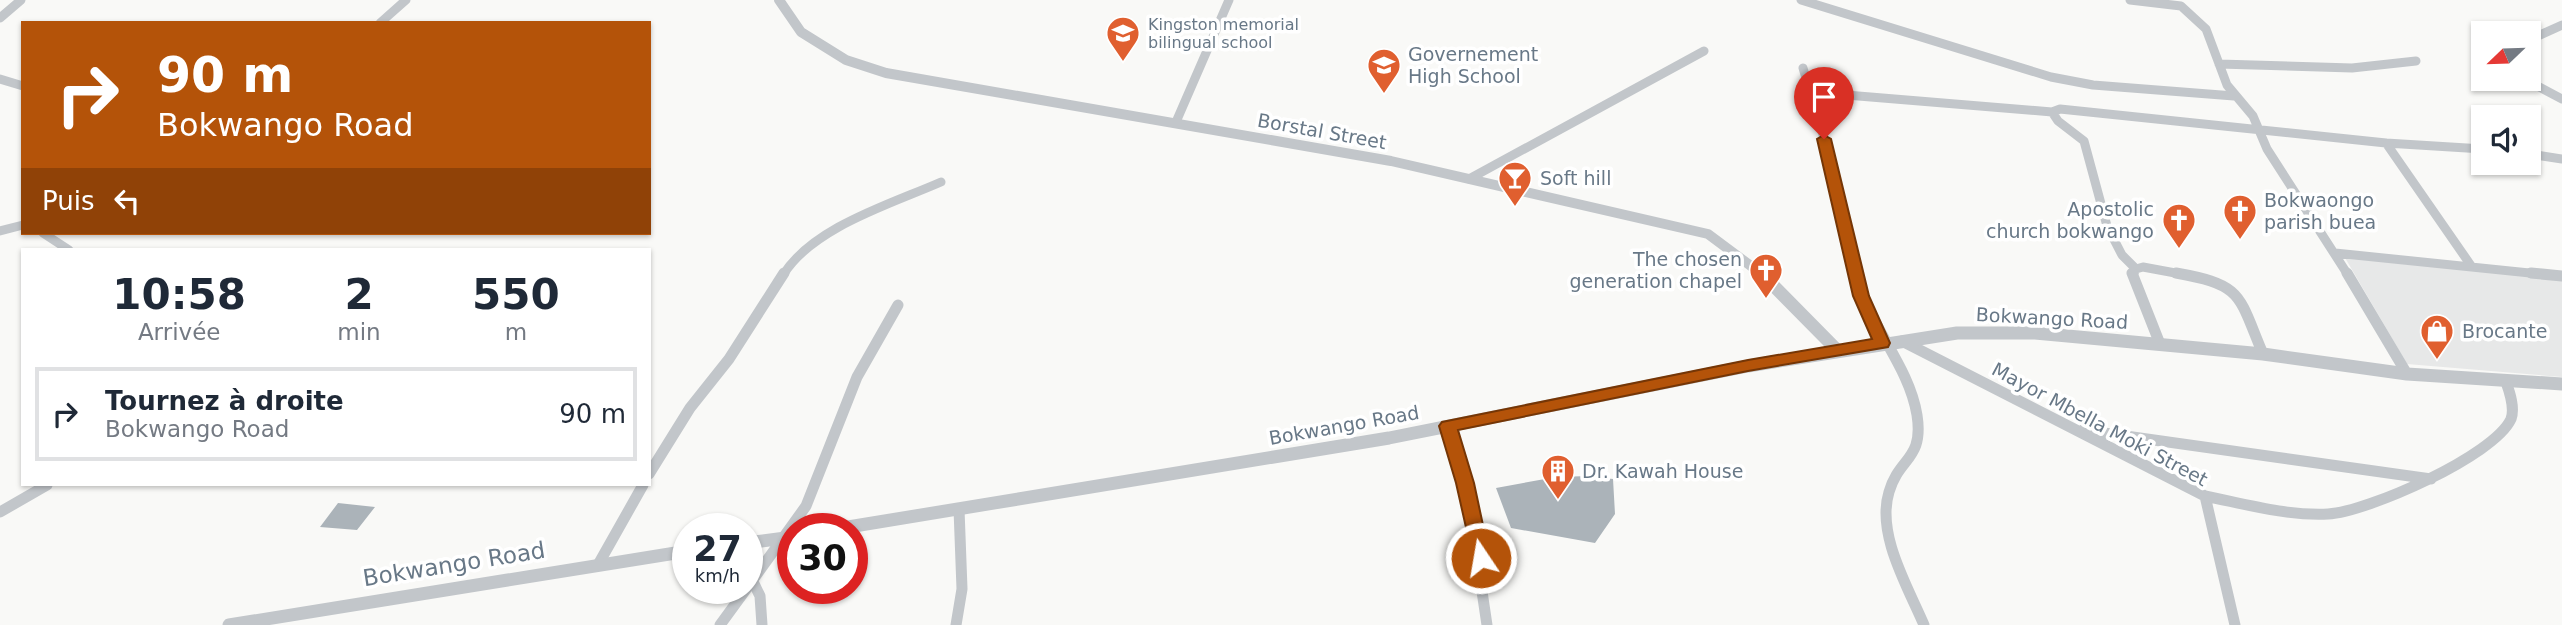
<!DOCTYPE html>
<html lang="fr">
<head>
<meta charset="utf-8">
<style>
  body { margin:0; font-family:"DejaVu Sans",sans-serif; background:#f6f6f7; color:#1f2937; height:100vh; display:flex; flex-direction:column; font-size:26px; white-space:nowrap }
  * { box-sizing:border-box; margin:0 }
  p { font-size:23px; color:#747a83 }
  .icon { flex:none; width:38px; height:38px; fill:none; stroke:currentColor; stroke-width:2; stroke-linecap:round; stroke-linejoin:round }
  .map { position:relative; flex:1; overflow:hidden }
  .side { position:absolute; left:21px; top:248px; width:630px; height:238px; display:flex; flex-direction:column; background:#fff; border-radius:0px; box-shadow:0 2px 5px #0004 }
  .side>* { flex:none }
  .top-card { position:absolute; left:21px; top:21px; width:630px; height:214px; border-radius:0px; box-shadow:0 2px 5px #0004; background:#b45309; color:#fff; overflow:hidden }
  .needle { width:46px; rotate:247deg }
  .buttons { position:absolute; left:2471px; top:21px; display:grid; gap:14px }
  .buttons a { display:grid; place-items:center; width:70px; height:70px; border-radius:0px; background:#fff; box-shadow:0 2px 5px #0004; font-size:35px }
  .speed { position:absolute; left:672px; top:513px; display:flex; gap:14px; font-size:35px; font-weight:700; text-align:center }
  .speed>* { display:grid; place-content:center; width:91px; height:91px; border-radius:50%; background:#fff; box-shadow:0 2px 5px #0004; line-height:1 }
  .speed small { font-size:18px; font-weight:400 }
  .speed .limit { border:10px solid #d22; background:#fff; color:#111 }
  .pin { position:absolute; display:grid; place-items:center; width:60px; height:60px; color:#fff; margin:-72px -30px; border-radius:50% 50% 50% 0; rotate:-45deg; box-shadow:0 0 7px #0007 }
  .pin .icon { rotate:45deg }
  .me { position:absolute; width:77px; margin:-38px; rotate:348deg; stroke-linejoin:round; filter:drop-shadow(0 0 5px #0008) }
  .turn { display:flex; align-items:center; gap:24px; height:147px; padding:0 21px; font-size:32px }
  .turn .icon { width:91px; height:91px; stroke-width:2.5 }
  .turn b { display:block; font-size:49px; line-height:60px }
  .then { display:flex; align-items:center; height:66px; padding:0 21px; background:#0003; gap:14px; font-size:26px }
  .eta { display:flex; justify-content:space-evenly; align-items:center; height:119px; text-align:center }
  .eta b { font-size:42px; font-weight:700; line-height:49px }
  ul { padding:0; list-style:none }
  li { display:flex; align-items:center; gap:21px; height:94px; margin:0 14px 10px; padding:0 7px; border:4px solid #e0e1e3; border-radius:0px }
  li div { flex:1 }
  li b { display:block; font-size:26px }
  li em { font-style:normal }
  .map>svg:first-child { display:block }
  .built { fill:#e7e8e8 }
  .building { fill:#abb3b9 }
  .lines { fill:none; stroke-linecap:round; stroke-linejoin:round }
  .minor-far1 { stroke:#c2c6ca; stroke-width:9 }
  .minor { stroke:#c2c6ca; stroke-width:11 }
  .tertiary-far1 { stroke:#c2c6ca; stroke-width:10 }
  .tertiary { stroke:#c2c6ca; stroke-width:13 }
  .route { fill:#b45309; stroke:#753606; stroke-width:2 }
  .labels { text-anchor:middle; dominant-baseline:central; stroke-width:7; stroke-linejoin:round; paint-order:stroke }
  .far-poi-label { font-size:16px; fill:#687887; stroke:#fff; text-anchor:start }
  .poi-label { font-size:19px; fill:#687887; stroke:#fff; text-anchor:start }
  .street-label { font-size:19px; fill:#687887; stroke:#fff }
  .near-street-label { font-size:23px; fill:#687887; stroke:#fff }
</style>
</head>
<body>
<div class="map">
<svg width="2562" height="625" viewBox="0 0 2562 625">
  <rect width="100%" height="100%" fill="#f9f9f7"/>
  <path class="built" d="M2344 256 2562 279V377L2407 364Z"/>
  <path class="building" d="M1589 476 1613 479 1615 514 1595 543 1511 528 1496 488 1556 477Z
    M338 503 375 507 357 530 320 527Z"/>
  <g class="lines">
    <path class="minor-far1" d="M1801 0 2051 77 2093 85 2234 96
      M2130 0 2181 6 2206 29 2227 85 2253 116 2267 149 2348 275
      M0 18 21 0
      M380 23 406 0
      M2529 40 2562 25
      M2219 64 2352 68 2416 61
      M1803 68 1832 165 1855 275
      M0 79 23 86
      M2524 79 2562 99
      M1810 92 2052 112 2060 109 2386 143 2483 149
      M2052 112 2058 121 2084 141 2107 226 2122 255 2136 269
      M1176 122 1229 0
      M2386 143 2472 267
      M2529 154 2562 159
      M1469 179 1704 51
      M0 231 23 225
      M43 233 69 250
      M2335 253 2549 275
      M2136 269 2143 267 2186 275
      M783 275C813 227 891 204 941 182
      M2133 275 2136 269"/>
    <path class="minor" d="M1855 273C1868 325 1909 365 1917 415 1924 460 1899 457 1889 492 1876 534 1908 587 1924 625
      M2132 273 2160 344
      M2176 273C2244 285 2238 295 2263 354
      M2347 273 2407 374
      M2531 273 2562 276
      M1902 341 2205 496 2235 625
      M1448 426 1472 524 1487 625
      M2083 430 2431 479
      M649 474 690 408 729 359 784 273
      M2205 496C2245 504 2286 516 2328 514 2367 512 2494 456 2511 419 2515 408 2510 393 2506 382
      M0 512 47 485
      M599 563 643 485
      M747 569 760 596 762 625
      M747 588 806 506 857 377 898 305
      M720 625 747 588
      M956 625 962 589 959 509"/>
    <path class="tertiary-far1" d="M779 0 801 32 846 60 886 73 1391 161 1708 234 1763 275"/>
    <path class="tertiary" d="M1761 273 1837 350
      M842 528 1389 438 1748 366 1957 333H2035L2263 354 2407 374 2562 384
      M747 543 793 537
      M229 625 688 551"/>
  </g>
  <path class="route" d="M1824 135 1831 139 1869 296 1890 343 1888 347 1748 371 1458 430 1474 483 1490 558 1487 563H1474L1456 483 1439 426 1442 422 1748 360 1872 339 1853 296 1817 139Z"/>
  <defs>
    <symbol id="school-pin" viewBox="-11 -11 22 30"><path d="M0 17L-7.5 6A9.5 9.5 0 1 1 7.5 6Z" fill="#e05f2f" stroke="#fff"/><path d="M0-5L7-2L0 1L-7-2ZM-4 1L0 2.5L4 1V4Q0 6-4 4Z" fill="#fff"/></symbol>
    <symbol id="bar-pin" viewBox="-11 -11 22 30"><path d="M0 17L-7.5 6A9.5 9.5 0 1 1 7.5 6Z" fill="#e05f2f" stroke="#fff"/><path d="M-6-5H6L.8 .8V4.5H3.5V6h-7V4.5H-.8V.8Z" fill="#fff"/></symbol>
    <symbol id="church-pin" viewBox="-11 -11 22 30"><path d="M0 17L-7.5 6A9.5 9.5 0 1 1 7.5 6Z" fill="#e05f2f" stroke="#fff"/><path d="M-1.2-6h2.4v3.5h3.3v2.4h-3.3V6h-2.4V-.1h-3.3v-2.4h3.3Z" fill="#fff"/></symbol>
    <symbol id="shop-pin" viewBox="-11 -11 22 30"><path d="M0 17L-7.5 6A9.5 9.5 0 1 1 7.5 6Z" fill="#e05f2f" stroke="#fff"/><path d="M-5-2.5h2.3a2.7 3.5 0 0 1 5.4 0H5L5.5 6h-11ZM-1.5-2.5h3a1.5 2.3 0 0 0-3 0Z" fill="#fff"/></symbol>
    <symbol id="building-pin" viewBox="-11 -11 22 30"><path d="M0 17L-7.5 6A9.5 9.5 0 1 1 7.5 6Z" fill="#e05f2f" stroke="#fff"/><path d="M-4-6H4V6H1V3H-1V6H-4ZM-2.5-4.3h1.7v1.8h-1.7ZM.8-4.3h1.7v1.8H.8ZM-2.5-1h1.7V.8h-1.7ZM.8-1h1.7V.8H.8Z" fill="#fff"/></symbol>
  </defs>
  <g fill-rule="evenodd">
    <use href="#school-pin" x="1104" y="14" width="38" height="52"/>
    <use href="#school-pin" x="1365" y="46" width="38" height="52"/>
    <use href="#bar-pin" x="1496" y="159" width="38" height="52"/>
    <use href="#church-pin" x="2221" y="192" width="38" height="52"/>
    <use href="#church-pin" x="2160" y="201" width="38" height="52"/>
    <use href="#church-pin" x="1747" y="251" width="38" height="52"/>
    <use href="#shop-pin" x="2418" y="312" width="38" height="52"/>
    <use href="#building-pin" x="1539" y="452" width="38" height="52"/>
  </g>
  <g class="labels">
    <g class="far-poi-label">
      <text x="1148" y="24">Kingston memorial<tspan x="1148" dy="18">bilingual school</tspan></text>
    </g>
    <g class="poi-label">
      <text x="1408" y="54">Governement<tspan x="1408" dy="22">High School</tspan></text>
      <text x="1540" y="178">Soft hill</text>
      <text x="2264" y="200">Bokwaongo<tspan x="2264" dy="22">parish buea</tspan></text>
      <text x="2154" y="209" text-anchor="end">Apostolic<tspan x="2154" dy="22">church bokwango</tspan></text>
      <text x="1742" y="259" text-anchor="end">The chosen<tspan x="1742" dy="22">generation chapel</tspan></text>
      <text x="2462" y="331">Brocante</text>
      <text x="1582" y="471">Dr. Kawah House</text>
    </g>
    <g class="street-label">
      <text transform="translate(1322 131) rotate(10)">Borstal Street</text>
      <text transform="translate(2052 318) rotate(3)">Bokwango Road</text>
      <text transform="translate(2100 424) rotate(28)">Mayor Mbella Moki Street</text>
      <text transform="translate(1344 425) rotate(-10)">Bokwango Road</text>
    </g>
    <g class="near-street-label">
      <text transform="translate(454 564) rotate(-9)">Bokwango Road</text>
    </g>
  </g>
</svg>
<div class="buttons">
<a><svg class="needle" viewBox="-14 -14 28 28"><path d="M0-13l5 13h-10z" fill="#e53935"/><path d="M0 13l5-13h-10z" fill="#747a83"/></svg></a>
<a><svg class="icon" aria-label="sound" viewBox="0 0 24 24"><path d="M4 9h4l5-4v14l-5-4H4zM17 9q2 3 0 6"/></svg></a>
</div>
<div class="speed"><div>27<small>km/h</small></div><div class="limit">30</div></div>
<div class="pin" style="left:1824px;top:139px;background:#d93025"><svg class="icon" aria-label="arrive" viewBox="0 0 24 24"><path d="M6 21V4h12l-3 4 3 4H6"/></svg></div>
<svg class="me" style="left:1481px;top:558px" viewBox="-20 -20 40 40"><circle r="17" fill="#b45309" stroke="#fff" stroke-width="3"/><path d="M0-11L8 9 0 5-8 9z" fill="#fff"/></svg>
<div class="top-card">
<div class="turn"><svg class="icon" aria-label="right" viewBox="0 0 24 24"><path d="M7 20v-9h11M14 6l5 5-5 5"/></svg><div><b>90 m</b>Bokwango Road</div></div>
<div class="then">Puis<svg class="icon" aria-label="left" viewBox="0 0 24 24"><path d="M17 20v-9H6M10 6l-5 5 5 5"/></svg></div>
</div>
<section class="side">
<div class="eta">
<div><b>10:58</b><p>Arrivée</p></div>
<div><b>2</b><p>min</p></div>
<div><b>550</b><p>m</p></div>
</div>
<ul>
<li><svg class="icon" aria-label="right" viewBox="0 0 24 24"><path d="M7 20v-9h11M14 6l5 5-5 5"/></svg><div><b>Tournez à droite</b><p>Bokwango Road</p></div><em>90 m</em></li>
</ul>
</section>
</div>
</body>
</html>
